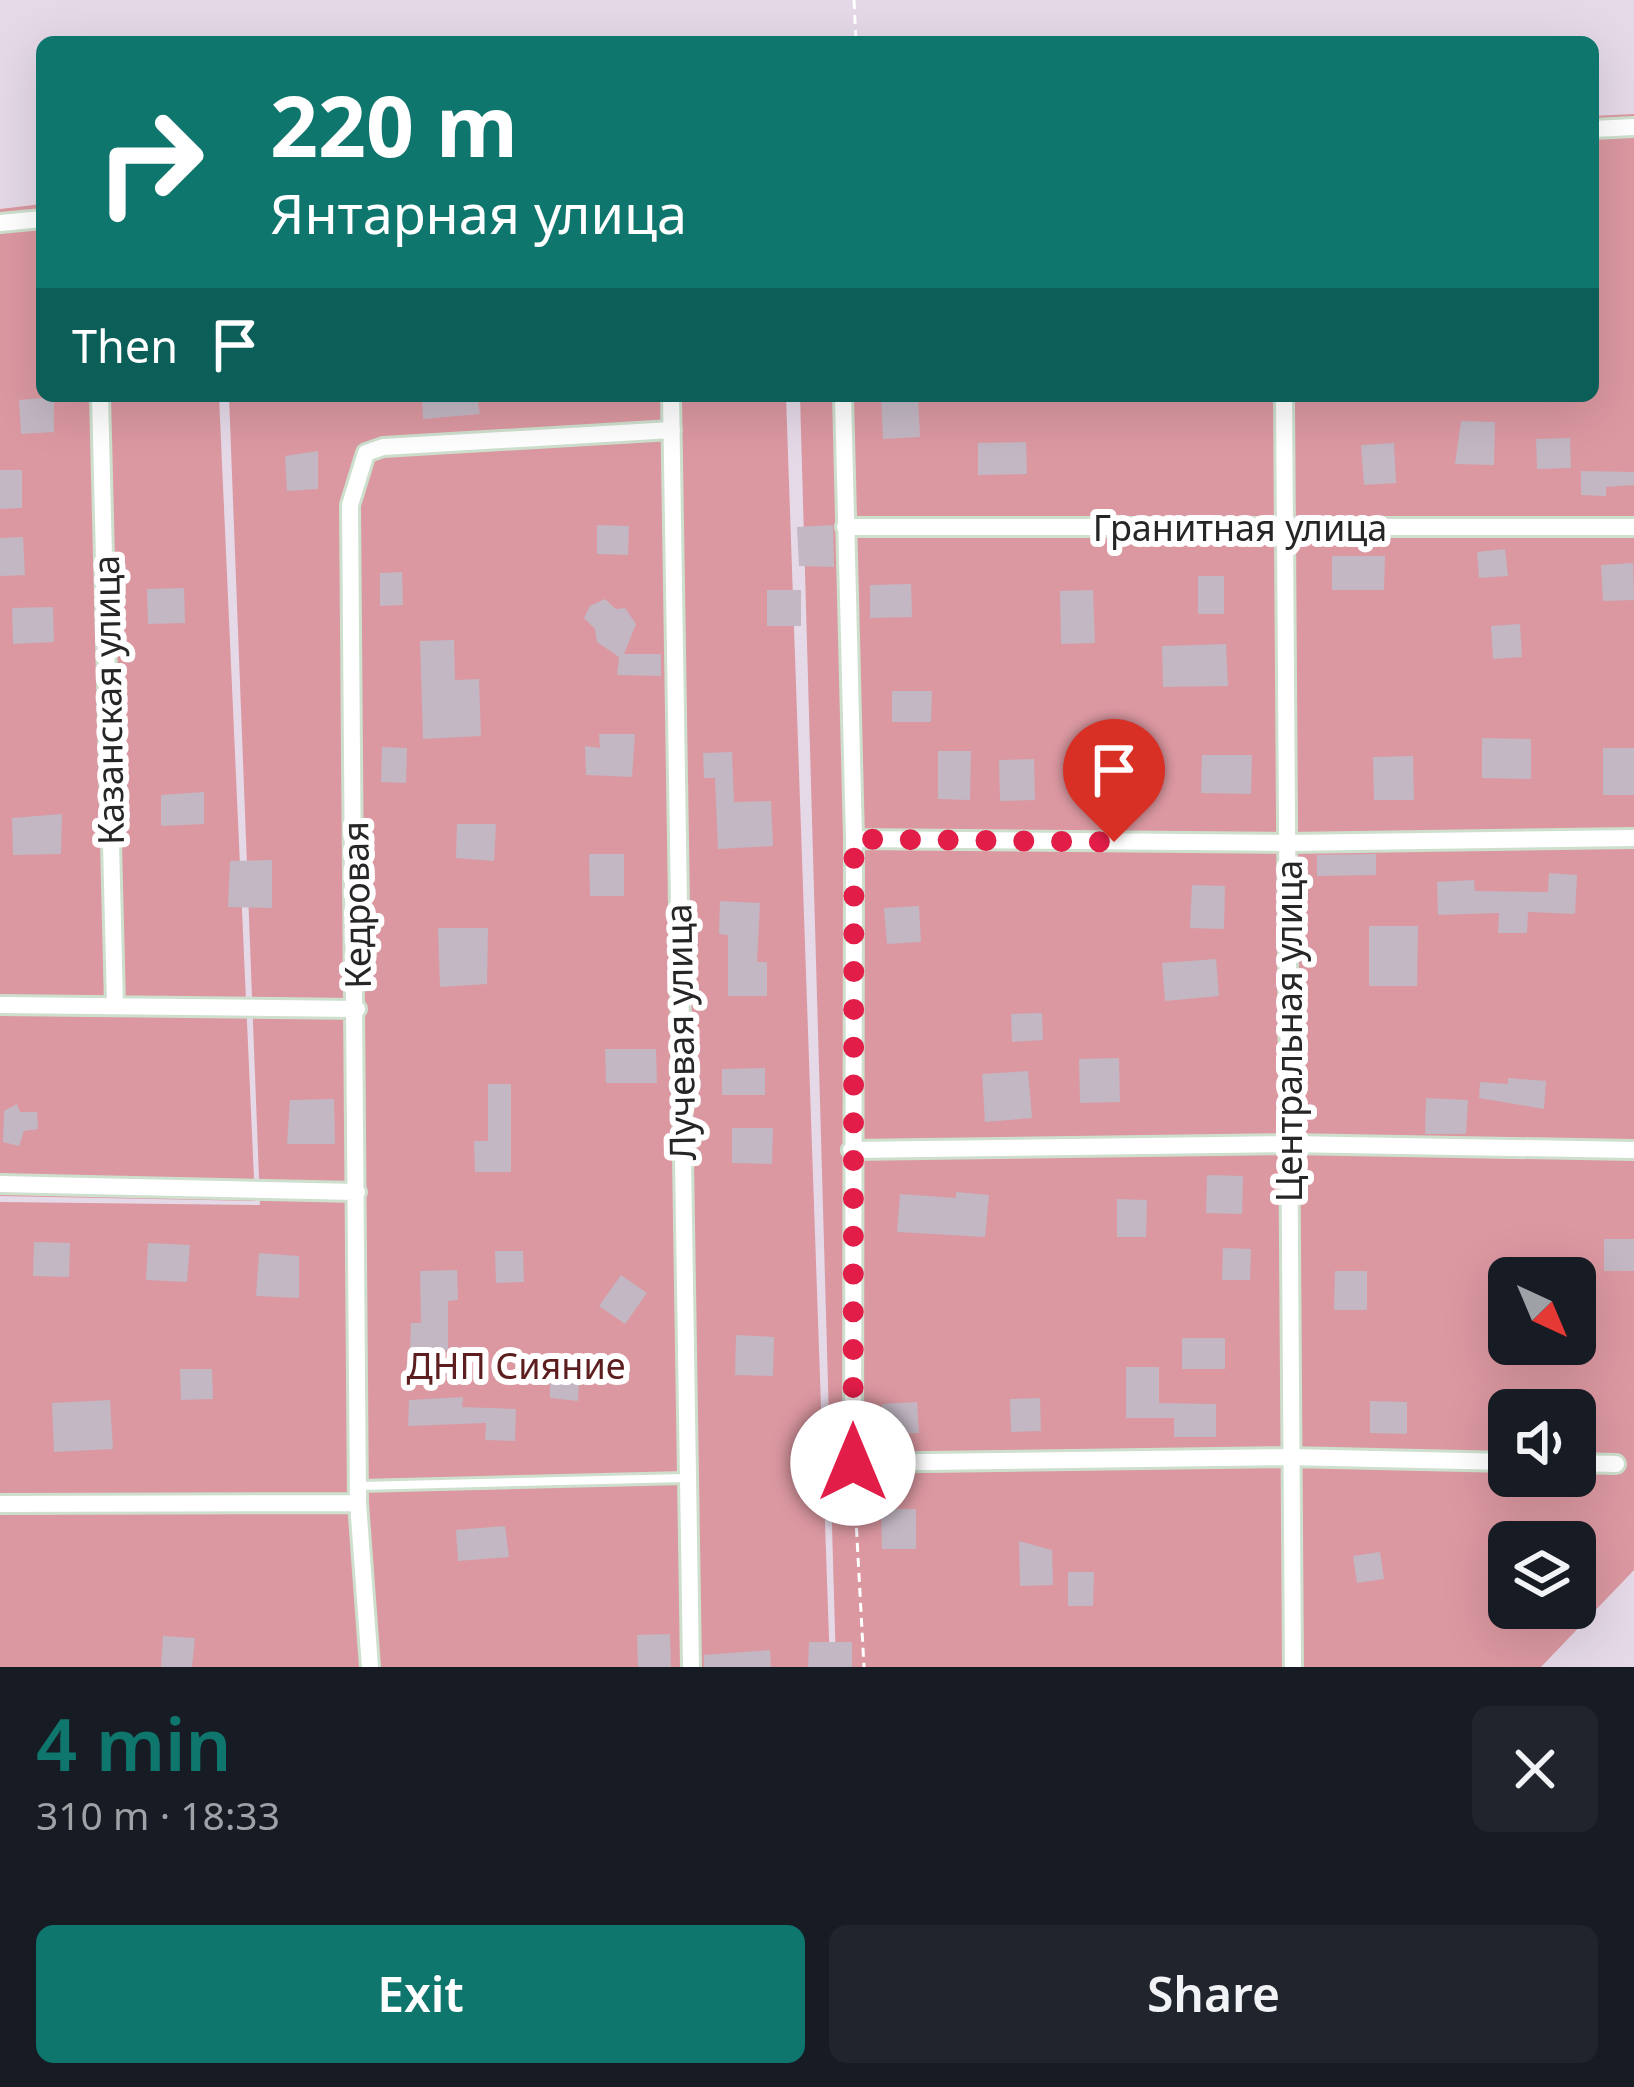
<!DOCTYPE html>
<html lang="en">
<head>
<meta charset="utf-8">
<style>
  body { margin:0; font-family:"Noto Sans",sans-serif; background:#20242c; color:#f1f3f6; height:100vh; display:flex; flex-direction:column; font-size:45px; white-space:nowrap }
  * { box-sizing:border-box; margin:0 }
  p { font-size:39px; color:#9ea1a6 }
  .icon { flex:none; width:66px; height:66px; fill:none; stroke:currentColor; stroke-width:2; stroke-linecap:round; stroke-linejoin:round }
  .map { position:relative; height:1667px; overflow:hidden }
  .sheet { display:flex; flex-direction:column; background:#171b24; flex:1 }
  .sheet>* { flex:none }
  .top-card { position:absolute; left:36px; top:36px; width:1563px; height:366px; border-radius:18px; box-shadow:0 12px 48px #0002; background:#0f766e; color:#fff; overflow:hidden }
  .needle { width:78px; rotate:136deg }
  .fabs { position:absolute; left:1488px; top:1257px; display:grid; gap:24px }
  .fabs a { display:grid; place-items:center; width:108px; height:108px; border-radius:18px; background:#171b24; box-shadow:0 12px 48px #0002; font-size:60px }
  .pin { position:absolute; display:grid; place-items:center; width:102px; height:102px; color:#fff; margin:-123px -51px; border-radius:50% 50% 50% 0; rotate:-45deg; box-shadow:0 0 12px #0007 }
  .pin .icon { rotate:45deg }
  .me { position:absolute; width:132px; margin:-66px; rotate:0deg; stroke-linejoin:round; filter:drop-shadow(0 0 9px #0008) }
  .turn { display:flex; align-items:center; gap:42px; height:252px; padding:0 36px; font-size:54px }
  .turn .icon { width:156px; height:156px; stroke-width:2.5 }
  .turn b { display:block; font-size:84px; line-height:102px }
  .then { display:flex; align-items:center; height:114px; padding:0 36px; background:#0003; gap:24px; font-size:45px }
  .round { display:grid; place-items:center; flex:none; width:126px; height:126px; border-radius:18px; background:#20242c }
  .headline { display:flex; align-items:center; justify-content:space-between; height:204px; padding:0 36px }
  h1 { font-size:72px; font-weight:600; line-height:90px; color:#0f766e }
  .cta { display:flex; gap:24px; margin-top:auto; padding:24px 36px }
  .cta a { flex:1; height:138px; border-radius:18px; background:#0f766e; color:#fff; font-size:48px; font-weight:600; line-height:138px; text-align:center }
  .cta a+a { background:#20242c; color:#f1f3f6 }
  .map>svg:first-child { display:block }
  .green { fill:#db98a1; fill-rule:evenodd }
  .building { fill:#c2b7c3 }
  .lines { fill:none; stroke-linecap:round; stroke-linejoin:round }
  .lane-casing { stroke:#cedfce; stroke-width:14 }
  .street-casing { stroke:#cedfce; stroke-width:22 }
  .path { stroke:#fff; stroke-width:3; stroke-dasharray:9 6; stroke-linecap:butt }
  .lane { stroke:#fff; stroke-width:8 }
  .street { stroke:#fff; stroke-width:16 }
  .route { stroke:#e11d48; stroke-width:21; stroke-dasharray:0 37.8 }
  .labels { text-anchor:middle; dominant-baseline:central; stroke-width:12; stroke-linejoin:round; paint-order:stroke }
  .street-label { font-size:36px; fill:#262626; stroke:#fff }
  .park-label { font-size:36px; fill:#5c1e1e; stroke:#fff }
</style>
</head>
<body>
<div class="map">
<svg width="1634" height="1667" viewBox="0 0 1634 1667">
  <rect width="100%" height="100%" fill="#e5d9e8"/>
  <path class="green" d="M1634 114V1570L1541 1667H836L800 396H1593V116ZM1509 1278H1575V1344H1509ZM1509 1410H1575V1476H1509ZM1509 1542H1575V1608H1509Z
    M42 204V396H219L255 1201 0 1196V209Z
    M229 396H786L830 1667H0V1202L260 1205Z"/>
  <path class="building" d="M471 396H477L480 414 423 419 422 398Z
    M881 396H918L920 437 883 439Z
    M54 397V432L21 434 19 400Z
    M1461 421 1495 422 1494 465 1455 464Z
    M1570 438 1571 468 1537 469 1536 439Z
    M1026 442 1027 474 978 475V443Z
    M1394 443 1396 483 1364 485 1361 445Z
    M318 451V489L287 491 285 456Z
    M0 470H22V508L0 509Z
    M1581 471 1634 472V485L1606 487V496L1581 495Z
    M597 525 629 526 628 555 597 554Z
    M833 525 834 567 799 566 797 527Z
    M23 537 25 575 0 576V538Z
    M1505 549 1508 576 1479 578 1477 552Z
    M1332 556H1385L1384 590H1332Z
    M1633 563 1634 600 1603 601 1601 565Z
    M402 572 403 605 380 606V573Z
    M1198 576H1224V614H1198Z
    M911 584 912 617 870 618V585Z
    M184 588 185 623 148 624 147 589Z
    M767 590H801V626H767Z
    M1093 590 1095 643 1061 644 1060 591Z
    M605 599 616 609 625 608 636 624 624 654H661V676L617 675 619 657 597 642 595 629 584 618 590 606Z
    M53 607 54 642 13 644 12 608Z
    M1520 624 1522 657 1493 659 1491 626Z
    M454 640 455 680 479 679 481 736 423 739 420 641Z
    M1226 644 1228 686 1163 687 1162 646Z
    M892 691H932L931 722H892Z
    M599 734H635L632 777 586 775 585 746 600 748Z
    M1482 738 1531 739V779L1482 778Z
    M382 747 407 748 406 783 381 782Z
    M1603 748H1634V795H1603Z
    M938 751H971L970 800 938 799Z
    M732 752 734 802 771 801 773 846 718 849 715 778H704L703 753Z
    M1074 754 1106 755 1105 783 1072 782Z
    M1202 755H1252L1251 794 1201 793Z
    M1413 756 1414 800H1374L1373 757Z
    M1034 759 1035 800 1000 801 999 760Z
    M204 792V824L161 826V795Z
    M62 814 61 854 13 855 12 818Z
    M457 824H496L494 861 456 858Z
    M589 854H624V896H590Z
    M1376 854V875L1317 876V855Z
    M272 860V908L228 907 230 861Z
    M1549 873 1577 875 1575 914 1528 912 1527 933H1498L1499 913 1438 915 1437 882 1474 880 1475 891 1548 892Z
    M1192 885 1225 886 1224 929 1190 928Z
    M720 901 760 903 757 962H767V996H728V935L719 934Z
    M919 906 921 942 887 944 884 908Z
    M1369 926H1418L1417 986H1369Z
    M438 928H488L487 984 440 987Z
    M1216 959 1219 996 1165 1001 1162 963Z
    M1042 1013 1043 1040 1012 1042 1011 1014Z
    M605 1049H656L657 1083H606Z
    M1119 1058 1120 1102 1080 1103 1079 1059Z
    M765 1068V1095H722V1069Z
    M1028 1071 1032 1118 985 1122 982 1074Z
    M1508 1078 1546 1081 1544 1109 1479 1098 1480 1082 1508 1084Z
    M488 1084H511V1172H475L474 1141H488Z
    M1426 1098 1468 1100 1466 1134H1425Z
    M334 1099 335 1144H287L290 1100Z
    M17 1104 20 1112H37L38 1129 24 1131 19 1146 3 1142 4 1111Z
    M732 1128H773L772 1164 732 1163Z
    M1207 1175 1243 1176 1242 1214 1206 1213Z
    M956 1192 989 1195 985 1237 897 1232 900 1194 956 1198Z
    M1117 1199 1147 1200 1146 1237H1117Z
    M1604 1239H1634V1271H1604Z
    M34 1242 70 1243 69 1277 33 1276Z
    M148 1243 190 1245 187 1282 146 1280Z
    M1223 1248 1251 1249 1250 1280H1222Z
    M495 1251H523L524 1282 496 1283Z
    M259 1253 299 1256V1298L256 1296Z
    M457 1270 458 1300 448 1301V1350L410 1349 411 1323H421L420 1271Z
    M1335 1271H1367V1310H1334Z
    M621 1275 647 1293 625 1324 599 1306Z
    M736 1335 774 1337 773 1376 735 1375Z
    M1182 1338H1225V1369H1182Z
    M550 1361H580L578 1401 550 1398Z
    M1126 1367H1159V1403L1216 1404V1437H1174V1418H1126Z
    M180 1369H212L213 1399 181 1400Z
    M463 1397 462 1407 516 1409 515 1441 485 1440 486 1423 408 1426 409 1400Z
    M1040 1398 1041 1431 1011 1432 1010 1399Z
    M110 1400 113 1449 54 1452 52 1403Z
    M1370 1401 1407 1402V1434L1370 1433Z
    M917 1402 919 1433 883 1435 882 1404Z
    M881 1509H916V1549H882Z
    M505 1526 509 1557 458 1561 456 1530Z
    M1019 1541 1052 1550 1053 1585 1020 1586Z
    M1380 1552 1384 1579 1357 1583 1353 1556Z
    M1068 1572H1094L1093 1606H1068Z
    M670 1634 671 1667H638L637 1635Z
    M163 1636 195 1638 192 1667H161Z
    M809 1642H852V1667H808Z
    M770 1650 771 1667H704V1655Z"/>
  <g class="lines">
    <defs>
      <path id="lane" d="M360 1486 685 1478"/>
      <path id="street" d="M1593 129 1634 127
        M0 223 42 219
        M100 396 115 1005
        M671 396 691 1667
        M843 396 854 839 853 1463 1289 1457 1509 1462
        M1284 396 1293 1667
        M845 527H1634
        M854 839 1287 843 1634 838
        M0 1005 357 1009
        M851 1150 1288 1144 1634 1150
        M0 1184 357 1192
        M1575 1463 1616 1464
        M0 1504 358 1503
        M370 1667 358 1503 350 505 366 453 383 447 672 430"/>
    </defs>
    <use href="#lane" class="lane-casing"/>
    <use href="#street" class="street-casing"/>
    <path class="path" d="M854 0 856 42
      M854 1483 864 1667"/>
    <use href="#lane" class="lane"/>
    <use href="#street" class="street"/>
  </g>
  <g class="lines">
    <path class="route" d="M853 1463 854 839 1114 842"/>
  </g>
  <g class="labels">
    <g class="street-label">
      <text x="1240" y="527">Гранитная улица</text>
      <text transform="translate(108 700) rotate(-91)">Казанская улица</text>
      <text transform="translate(356 905) rotate(-91)">Кедровая</text>
      <text transform="translate(1288 1031) rotate(-90)">Центральная улица</text>
      <text transform="translate(680 1032) rotate(-91)">Лучевая улица</text>
    </g>
    <g class="park-label">
      <text x="516" y="1365">ДНП Сияние</text>
    </g>
  </g>
</svg>
<div class="fabs">
<a><svg class="needle" viewBox="-14 -14 28 28"><path d="M0-13l5 13h-10z" fill="#e53935"/><path d="M0 13l5-13h-10z" fill="#9ea1a6"/></svg></a>
<a><svg class="icon" aria-label="sound" viewBox="0 0 24 24"><path d="M4 9h4l5-4v14l-5-4H4zM17 9q2 3 0 6"/></svg></a>
<a><svg class="icon" aria-label="layers" viewBox="0 0 24 24"><path d="M12 4l9 5-9 5-9-5zM3 14l9 5 9-5"/></svg></a>
</div>
<div class="pin" style="left:1114px;top:842px;background:#d93025"><svg class="icon" aria-label="arrive" viewBox="0 0 24 24"><path d="M6 21V4h12l-3 4 3 4H6"/></svg></div>
<svg class="me" style="left:853px;top:1463px" viewBox="-20 -20 40 40"><circle r="19" fill="#fff"/><path d="M0-13L10 11 0 6-10 11z" fill="#e11d48"/></svg>
<div class="top-card">
<div class="turn"><svg class="icon" aria-label="right" viewBox="0 0 24 24"><path d="M7 20v-9h11M14 6l5 5-5 5"/></svg><div><b>220 m</b>Янтарная улица</div></div>
<div class="then">Then<svg class="icon" aria-label="arrive" viewBox="0 0 24 24"><path d="M6 21V4h12l-3 4 3 4H6"/></svg></div>
</div>
</div>
<section class="sheet">
<div class="headline"><div><h1>4 min</h1><p>310 m · 18:33</p></div><a class="round"><svg class="icon" aria-label="close" viewBox="0 0 24 24"><path d="M6 6l12 12M18 6L6 18"/></svg></a></div>
<div class="cta"><a>Exit</a><a>Share</a></div>
</section>
</body>
</html>
